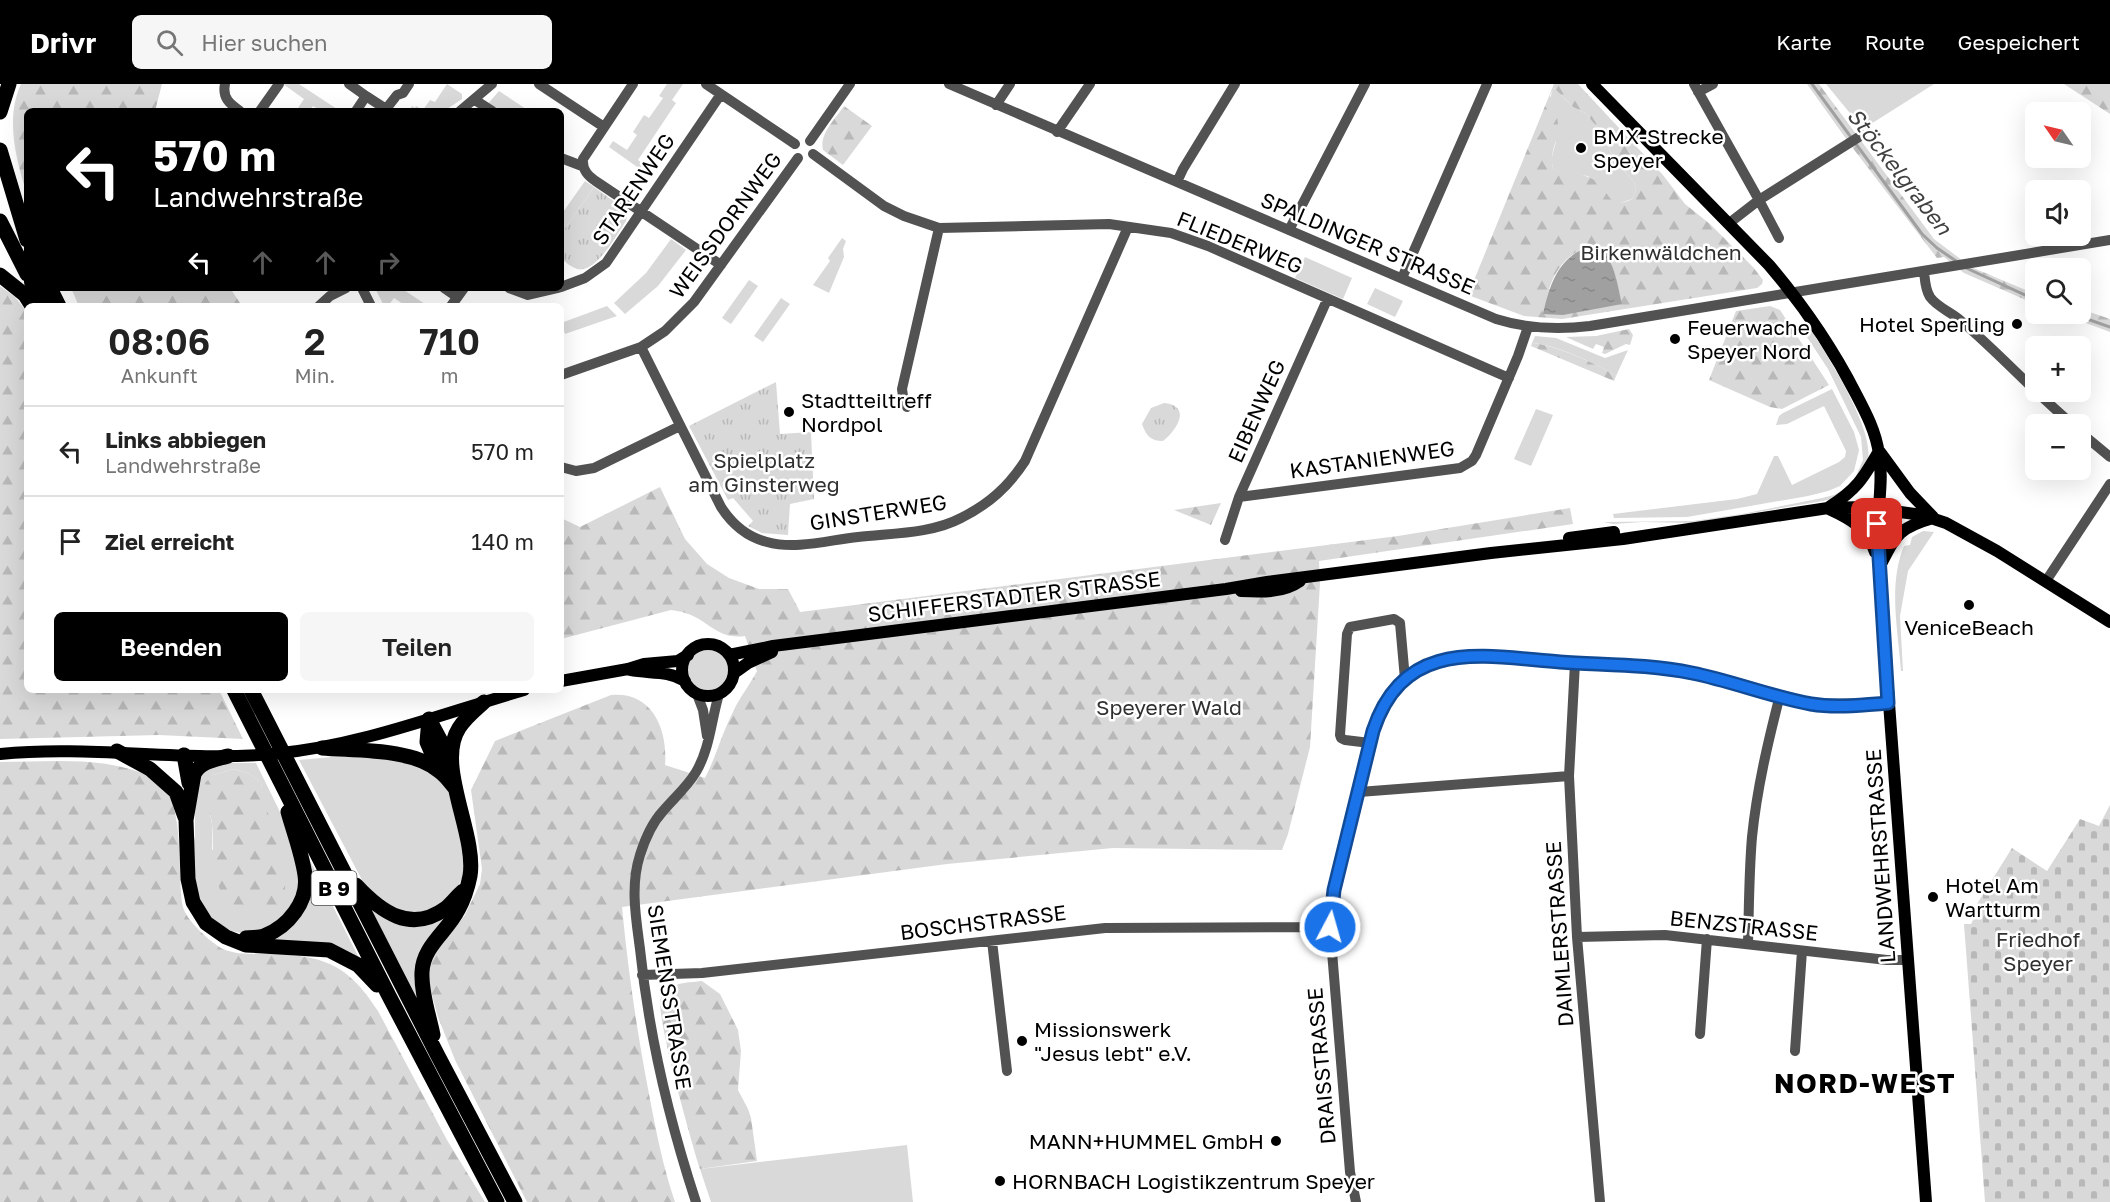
<!DOCTYPE html>
<html lang="de">
<head>
<meta charset="utf-8">
<style>
  body { margin:0; font-family:"Golos Text",sans-serif; background:#f6f6f6; color:#222; height:100vh; display:flex; flex-direction:column; font-size:22px; white-space:nowrap }
  * { box-sizing:border-box; margin:0 }
  p { font-size:20px; color:#767676 }
  .icon { flex:none; width:33px; height:33px; fill:none; stroke:currentColor; stroke-width:2; stroke-linecap:round; stroke-linejoin:round }
  .map { position:relative; flex:1; overflow:hidden }
  .sheet { position:absolute; left:24px; top:219px; width:540px; height:390px; display:flex; flex-direction:column; background:#fff; border-radius:9px; box-shadow:0 6px 24px #0002 }
  .sheet>* { flex:none }
  .guide { position:absolute; left:24px; top:24px; width:540px; height:183px; border-radius:9px; box-shadow:0 6px 24px #0002; background:#000; color:#fff; overflow:hidden }
  .needle { width:39px; rotate:304deg }
  .buttons { position:absolute; left:2025px; top:18px; display:grid; gap:12px }
  .buttons a { display:grid; place-items:center; width:66px; height:66px; border-radius:9px; background:#fff; box-shadow:0 6px 24px #0002; font-size:30px }
  .pin { position:absolute; display:grid; place-items:center; width:51px; height:51px; color:#fff; margin:-26px; border-radius:12px; box-shadow:0 3px 9px #0006 }
  .me { position:absolute; width:66px; margin:-33px; rotate:6deg; stroke-linejoin:round; filter:drop-shadow(0 0 4px #0008) }
  .turn { display:flex; align-items:center; gap:21px; height:126px; padding:0 30px; font-size:27px }
  .turn .icon { width:78px; height:78px; stroke-width:2.5 }
  .turn b { display:block; font-size:42px; line-height:51px }
  .lanes { display:flex; align-items:center; height:57px; padding:0 30px; background:#0003; justify-content:center; gap:30px; direction:ltr }
  .lanes .off { opacity:.35 }
  .eta { display:flex; justify-content:space-evenly; align-items:center; height:102px; text-align:center }
  .eta b { font-size:36px; font-weight:600; line-height:42px }
  .button { display:flex; gap:12px; margin-top:auto; padding:12px 30px }
  .button a { flex:1; height:69px; border-radius:9px; background:#000; color:#fff; font-size:24px; font-weight:600; line-height:69px; text-align:center }
  .button a+a { background:#f6f6f6; color:#222 }
  ul { padding:0; list-style:none }
  li { display:flex; align-items:center; gap:18px; height:90px; padding:0 30px; border-top:2px solid #e0e0e0 }
  li div { flex:1 }
  li b { display:block; font-size:22px }
  li em { font-style:normal }
  header { display:flex; align-items:center; gap:36px; box-sizing:border-box; height:84px; padding:0 30px; background:#000; color:#fff }
  header strong { font-size:28px }
  nav { display:flex; gap:33px; margin-inline-start:auto; font-size:21px }
  .search { width:420px; height:54px; background:#f6f6f6; display:flex; align-items:center; gap:15px; box-sizing:border-box; padding:0 21px; border-radius:9px; color:#767676; font-size:22px }
  .map>svg:first-child { display:block }
  .green { fill:#d9d9d9; fill-rule:evenodd }
  .forest { fill:url(#forest-firs); fill-rule:evenodd }
  .cemetery { fill:url(#cemetery-stones) }
  .park { fill:url(#park-tufts) }
  .water { fill:url(#water-ripples) }
  .lines { fill:none; stroke-linecap:round; stroke-linejoin:round }
  .stream { stroke:#a0a0a0; stroke-width:3 }
  .minor { stroke:#525252; stroke-width:10 }
  .major { stroke:#000; stroke-width:12 }
  .highway { stroke:#000; stroke-width:15 }
  .route-casing { stroke:#114b97; stroke-width:15 }
  .route { stroke:#1a73e8; stroke-width:10 }
  .poi-dot { fill:#000; stroke:#fff; stroke-width:2 }
  .labels { text-anchor:middle; dominant-baseline:central; stroke-width:5; stroke-linejoin:round; paint-order:stroke }
  .shield { fill:#fff; stroke:#4c4c4c; stroke-width:1.5 }
  .shield-label { font-size:20px; font-weight:bold; fill:#000 }
  .poi-label { font-size:21px; fill:#000; stroke:#fff; text-anchor:start }
  .street-label { font-size:21px; fill:#000; stroke:#fff }
  .park-label { font-size:21px; fill:#303030; stroke:#fff }
  .water-label { font-size:22px; font-style:italic; fill:#414141; stroke:#fff }
  .district-label { font-size:27px; font-weight:bold; letter-spacing:1.5px; fill:#000; stroke:#fff }
</style>
</head>
<body>
<header>
<strong>Drivr</strong>
<div class="search"><svg class="icon" aria-label="search" viewBox="0 0 24 24"><circle cx="10" cy="10" r="6"/><path d="M15 15l6 6"/></svg>Hier suchen</div>
<nav><a>Karte</a><a>Route</a><a>Gespeichert</a></nav>
</header>
<div class="map">
<svg width="2110" height="1118" viewBox="0 0 2110 1118">
  <defs>
    <pattern id="forest-firs" width="22" height="20" patternUnits="userSpaceOnUse" patternTransform="scale(1.5)"><rect width="22" height="20" fill="#d9d9d9"/><path d="M5 1l3.5 6h-7zM16 11l3.5 6h-7z" fill="#b8b8b8"/></pattern>
    <pattern id="cemetery-stones" width="16" height="16" patternUnits="userSpaceOnUse" patternTransform="scale(1.5)"><rect width="16" height="16" fill="#d9d9d9"/><path d="M2 7V4a2 2 0 0 1 4 0v3zM10 15v-3a2 2 0 0 1 4 0v3z" fill="#b8b8b8"/></pattern>
    <pattern id="park-tufts" width="24" height="20" patternUnits="userSpaceOnUse" patternTransform="scale(1.5)"><rect width="24" height="20" fill="#d9d9d9"/><path d="M3 7l-1-3M5 7V3M7 7l1-3M15 17l-1-3M17 17v-4M19 17l1-3" fill="none" stroke="#b8b8b8"/></pattern>
    <pattern id="water-ripples" width="26" height="14" patternUnits="userSpaceOnUse" patternTransform="scale(1.5)"><rect width="26" height="14" fill="#a0a0a0"/><path d="M2 4q2-2 4 0t4 0M15 11q2-2 4 0t4 0" fill="none" stroke="#888"/></pattern>
  </defs>
  <rect width="100%" height="100%" fill="#fff"/>
  <path class="green" d="M283 0H299L340 27H321L313 22 309 27H296L304 15Z
    M447 0 462 10V15L444 27H409L412 22 415 24 416 22 423 26 430 16 435 18Z
    M667 0H683L672 16 676 19 638 76 643 80 640 85 609 63 613 57 627 66 637 51 633 48 644 31 649 34 663 14 659 12Z
    M1826 0H1934L1863 45Z
    M1554 4 1573 23 1585 29 1603 50 1615 77 1634 98 1636 106 1632 115 1620 119H1615L1588 92 1562 89 1553 84C1549 70 1557 64 1556 51 1555 38 1546 14 1554 4Z
    M499 7 529 27H497L487 21Z
    M585 97 594 103 561 150V131Z
    M842 154 846 157 843 165 844 173 829 209 813 201 830 177 828 174Z
    M671 155 686 166 658 202 625 230 614 219 646 189Z
    M1305 173 1352 194 1343 215 1295 194Z
    M749 196 758 202 731 240 722 234Z
    M375 204H401L428 222H406L394 214 388 222H384Z
    M1375 204 1403 217 1395 233 1367 220Z
    M781 214 790 220 763 258 754 252Z
    M607 222 617 232 565 250 561 239Z
    M1807 240C1825 268 1874 343 1868 375 1866 382 1860 388 1855 394L1863 376 1861 353 1828 285 1801 244Z
    M1535 252 1556 254 1605 274 1628 266 1616 292C1597 280 1555 260 1532 259Z
    M1832 305 1854 348 1859 366 1854 387 1840 402 1828 407 1808 412 1687 433 1614 434 1613 430 1737 415 1757 410 1774 372H1778L1792 401 1839 378 1845 373 1846 367 1824 322 1787 340 1776 341 1779 332 1783 329Z
    M1536 325 1553 331 1531 382 1514 375Z
    M1846 404 1831 415 1823 417 1693 439 1643 438 1613 440 1603 438 1693 437 1742 430 1822 414 1834 411Z
    M1923 447 1934 448 1908 487 1900 532 1903 587H1901C1898 547 1888 500 1904 462L1910 461 1912 453Z
    M686 586a21 21 0 1 1 42 0a21 21 0 1 1-42 0Z
    M332 673H378L427 683 448 705 453 716 465 778 463 792 456 807 447 818 420 831 391 826 363 798 299 676Z
    M219 679H256L279 726 297 775 301 792 293 824 266 845 241 849 232 847 217 840 204 827 195 807 193 762 195 752V710L201 684ZM234 685 248 689 261 698 263 716 212 766V740L205 703 213 691Z
    M306 769 361 878 259 855 291 838Z
    M370 823 378 829 448 828 420 920Z
    M907 1061 913 1118H711L700 1085Z"/>
  <path class="forest" d="M21 0H162L155 27H27V110C16 76 5 34 21 0Z
    M1554 0H1578L1663 91 1685 120 1710 140 1753 183 1763 196 1762 200 1757 204 1562 235 1524 232 1468 211ZM1554 4 1573 23 1585 29 1603 50 1615 77 1634 98 1636 106 1632 115C1608 127 1610 106 1594 96 1581 87 1567 92 1553 84 1549 69 1557 60 1558 45 1559 33 1553 22 1550 11ZM1590 162 1603 167 1611 179 1616 194 1549 205C1556 184 1568 169 1590 162Z
    M1807 0H1819L1934 155 1971 183 2035 210V220L1964 189 1944 173 1937 174 1852 63Z
    M2064 0H2110V30Z
    M844 22 872 42 843 81 823 66C819 50 836 34 844 22Z
    M0 202 15 213 27 228V606H219L243 655 159 651 0 655Z
    M71 204H228L232 207 242 222H79Z
    M1770 222 1780 226 1829 301 1782 325 1770 323 1709 296 1736 227Z
    M2081 225 2110 235V248L2062 230H2080Z
    M1629 245 1633 251 1630 261 1626 260 1605 270 1602 269 1604 263 1596 260 1593 265 1566 253 1596 252Z
    M1532 259C1553 260 1598 280 1616 292L1614 297 1531 262Z
    M660 403 685 455 707 480 729 494 759 505H788L800 528 1398 452 1570 424 1573 440 1319 477 1320 499 1310 663 1288 750 1282 766 1113 764 947 780 622 823C628 886 637 948 649 1010 656 1047 663 1083 675 1118H527L455 976 438 933 427 893 434 869 465 831 480 800 482 785 471 706 495 657 611 611C652 607 668 645 665 681L705 694C716 673 722 649 733 628 739 614 750 601 757 587L745 552C717 556 709 536 685 529 681 527 675 527 671 526L561 555V434L580 443Z
    M1221 419 1211 441 1174 426Z
    M0 678C49 678 107 671 153 694 188 711 176 790 183 823 186 836 211 859 223 865 236 871 255 870 268 870 323 871 348 880 378 927L447 1056 485 1118H0Z
    M234 685 248 689 261 698C265 734 287 768 285 805 283 835 236 831 223 811 210 790 214 763 212 739 210 726 203 712 205 699L213 691Z
    M702 897 720 910 738 946 741 967 738 1006 748 1025 751 1034 757 1077 700 1085C693 1063 654 927 661 914 669 898 686 899 702 897Z"/>
  <path class="cemetery" d="M2110 721V1118H1985L1964 840H1971L1974 834 1972 828 2012 764 2047 787 2080 735 2099 742Z"/>
  <path class="park" d="M594 103 622 123 627 132 626 137C617 150 596 190 577 185 571 183 566 178 561 175V150Z
    M776 298 780 350 811 348 814 415 790 420 788 451 762 449 748 442 753 437 733 414 728 416 689 342Z
    M1164 319C1193 322 1176 347 1163 357 1150 357 1146 351 1142 340L1151 324Z"/>
  <path class="water" d="M1590 162C1614 164 1617 201 1622 220L1563 231 1543 230C1550 200 1558 173 1590 162Z"/>
  <g class="lines">
    <path class="stream" d="M1812 0 1922 150 1937 164 1956 177
      M1964 183 2036 216
      M2073 230 2110 243"/>
    <path class="minor" d="M225 0C222 14 230 20 240 27
      M349 0 366 12
      M539 0 604 43
      M633 0 583 75C582 86 588 92 597 98L721 181
      M706 0 795 60
      M949 0 1496 235C1528 245 1557 246 1590 242L2110 156
      M1694 0 1759 116 1728 140
      M1698 8 1713 0
      M475 16 492 27
      M996 21 1010 0
      M260 27 279 0
      M356 27 366 12 386 25 397 11 403 9 409 0
      M460 27 492 0
      M1057 48 1090 0
      M810 57 850 0
      M813 70 884 122 904 132 939 144 1109 140 1171 149 1208 162 1509 294
      M561 74 582 82
      M1177 98 1183 85 1235 0
      M1289 146 1365 0
      M1779 154 1759 116 1862 51
      M1924 187C1925 196 1925 205 1930 213 1937 223 1951 228 1960 236 1999 269 2033 307 2072 340
      M1402 194 1487 0
      M561 203 585 194 606 179 721 10
      M362 204 371 222
      M444 204 457 213
      M509 204 528 211 558 204
      M319 222 330 212 346 204
      M451 222 464 204
      M641 263 721 423C732 440 747 453 767 458 796 466 829 456 858 453 891 449 931 450 961 434 989 420 1008 403 1025 377L1128 143
      M561 291 641 263 665 247 694 218 798 74
      M907 323 903 312 902 305 939 144
      M2080 348 2110 373
      M561 383 576 387 594 384 680 342
      M1239 413 1460 384 1472 377 1476 371 1518 272 1528 243
      M1225 456 1239 413 1327 216
      M2046 497 2110 400
      M1575 579 1569 692 1577 853 1600 1118
      M697 610 703 626 707 652
      M1370 659 1345 656 1341 654 1340 651 1347 550 1350 543 1394 535 1400 539 1405 595
      M1359 708 1569 692
      M1577 853 1665 851 1887 876H1907
      M992 857 1007 987
      M1748 859C1749 824 1749 788 1752 753 1757 704 1768 658 1780 611
      M642 891 702 889 1105 844 1330 843
      M1700 950 1707 855
      M1795 967 1802 867
      M696 1118C669 1036 649 952 640 865 636 834 630 802 640 771 645 755 652 739 663 727 674 714 687 703 696 688 710 664 711 637 719 610
      M1356 1118 1350 1088 1330 843 1331 827 1373 647 1381 626 1405 595 1435 578 1473 571 1662 583 1720 595 1813 620 1888 619"/>
    <path class="major" d="M1592 0 1769 181C1803 221 1832 263 1856 310 1866 329 1876 348 1879 370 1883 393 1879 415 1878 438 1876 453 1878 469 1879 484L1926 1118
      M1880 368 1910 409 1933 433
      M1829 423C1856 406 1863 395 1879 367
      M1829 425C1851 435 1867 444 1875 468
      M1569 454 1614 448
      M1880 482C1896 451 1898 444 1933 434
      M1241 507C1262 508 1283 509 1300 497
      M682 586a26 26 0 1 1 52 0a26 26 0 1 1-52 0Z
      M729 571 773 562 1226 505 1267 498 1491 469 1623 455 1828 424 1864 423 1922 431 1946 439 1997 467 2110 538
      M630 586C649 590 667 586 685 597
      M734 589 748 579 772 568
      M561 597 628 585 644 580 678 577 688 571
      M0 670C91 661 182 678 273 670 360 662 441 630 524 606"/>
    <path class="highway" d="M0 28 9 0
      M0 66 27 156
      M0 137 27 190
      M0 191 25 211 32 222
      M34 204 43 222
      M50 204 59 222
      M234 606 389 912 497 1118
      M251 606 438 972 515 1118
      M429 635 427 658 439 686
      M429 635 451 676
      M322 664C356 667 412 664 439 687 445 691 450 698 455 704
      M117 667 150 685 176 708 185 733
      M184 671 189 699
      M228 672C215 676 201 677 194 690L186 736 188 795 193 818 206 839 226 853 246 861 329 866 358 881 377 901
      M356 801C381 828 411 850 446 824 452 819 457 812 463 807
      M246 854C252 853 259 854 264 852 288 843 309 817 305 791 302 770 294 749 288 728
      M433 951C429 931 421 909 422 888 423 862 447 848 458 826 463 817 468 802 470 792 477 750 435 681 459 644 465 634 475 626 484 618"/>
  </g>
  <g class="lines">
    <defs>
      <path id="route" d="M1330 843 1334 806 1373 647C1404 553 1482 572 1560 578 1604 581 1648 580 1692 589 1732 597 1772 613 1811 620 1836 624 1863 621 1888 619L1877 440"/>
    </defs>
    <use href="#route" class="route-casing"/>
    <use href="#route" class="route"/>
  </g>
  <g class="poi-dot">
    <circle cx="1581" cy="64" r="6"/>
    <circle cx="2017" cy="240" r="6"/>
    <circle cx="1675" cy="255" r="6"/>
    <circle cx="789" cy="328" r="6"/>
    <circle cx="1969" cy="521" r="6"/>
    <circle cx="1933" cy="813" r="6"/>
    <circle cx="1022" cy="957" r="6"/>
    <circle cx="1276" cy="1057" r="6"/>
    <circle cx="1000" cy="1097" r="6"/>
  </g>
  <g class="labels">
    <rect class="shield" x="311.5" y="787" width="45" height="34" rx="4.5"/>
    <g class="shield-label">
      <text x="334" y="804">B 9</text>
    </g>
    <g class="poi-label">
      <text x="1593" y="52">BMX-Strecke<tspan x="1593" dy="24">Speyer</tspan></text>
      <text x="2005" y="240" text-anchor="end">Hotel Sperling</text>
      <text x="1687" y="243">Feuerwache<tspan x="1687" dy="24">Speyer Nord</tspan></text>
      <text x="801" y="316">Stadtteiltreff<tspan x="801" dy="24">Nordpol</tspan></text>
      <text x="1969" y="543" text-anchor="middle">VeniceBeach</text>
      <text x="1945" y="801">Hotel Am<tspan x="1945" dy="24">Wartturm</tspan></text>
      <text x="1034" y="945">Missionswerk<tspan x="1034" dy="24">"Jesus lebt" e.V.</tspan></text>
      <text x="1264" y="1057" text-anchor="end">MANN+HUMMEL GmbH</text>
      <text x="1012" y="1097">HORNBACH Logistikzentrum Speyer</text>
    </g>
    <g class="street-label">
      <text transform="translate(633 105) rotate(-56)">STARENWEG</text>
      <text transform="translate(725 141) rotate(-54)">WEISSDORNWEG</text>
      <text transform="translate(1240 158) rotate(22)">FLIEDERWEG</text>
      <text transform="translate(1368 159) rotate(23)">SPALDINGER STRASSE</text>
      <text transform="translate(1256 327) rotate(-66)">EIBENWEG</text>
      <text transform="translate(1372 375) rotate(-8)">KASTANIENWEG</text>
      <text transform="translate(878 428) rotate(-9)">GINSTERWEG</text>
      <text transform="translate(1014 512) rotate(-7)">SCHIFFERSTADTER STRASSE</text>
      <text transform="translate(1880 772) rotate(-94)">LANDWEHRSTRASSE</text>
      <text transform="translate(983 838) rotate(-7)">BOSCHSTRASSE</text>
      <text transform="translate(1744 841) rotate(6)">BENZSTRASSE</text>
      <text transform="translate(1559 850) rotate(-94)">DAIMLERSTRASSE</text>
      <text transform="translate(670 913) rotate(81)">SIEMENSSTRASSE</text>
      <text transform="translate(1321 982) rotate(-95)">DRAISSTRASSE</text>
    </g>
    <g class="park-label">
      <text x="1661" y="168">Birkenwäldchen</text>
      <text x="764" y="376">Spielplatz<tspan x="764" dy="24">am Ginsterweg</tspan></text>
      <text x="1169" y="623">Speyerer Wald</text>
      <text x="2038" y="855">Friedhof<tspan x="2038" dy="24">Speyer</tspan></text>
    </g>
    <g class="water-label">
      <text transform="translate(1900 87) rotate(52)">Stöckelgraben</text>
    </g>
    <g class="district-label">
      <text x="1865" y="999">NORD-WEST</text>
    </g>
  </g>
</svg>
<div class="buttons">
<a><svg class="needle" viewBox="-14 -14 28 28"><path d="M0-13l5 13h-10z" fill="#e53935"/><path d="M0 13l5-13h-10z" fill="#767676"/></svg></a>
<a><svg class="icon" aria-label="sound" viewBox="0 0 24 24"><path d="M4 9h4l5-4v14l-5-4H4zM17 9q2 3 0 6"/></svg></a>
<a><svg class="icon" aria-label="search" viewBox="0 0 24 24"><circle cx="10" cy="10" r="6"/><path d="M15 15l6 6"/></svg></a>
<a>+</a>
<a>−</a>
</div>
<div class="pin" style="left:1877px;top:440px;background:#d93025"><svg class="icon" aria-label="arrive" viewBox="0 0 24 24"><path d="M6 21V4h12l-3 4 3 4H6"/></svg></div>
<svg class="me" style="left:1330px;top:843px" viewBox="-20 -20 40 40"><circle r="17" fill="#1a73e8" stroke="#fff" stroke-width="3"/><path d="M0-11L8 9 0 5-8 9z" fill="#fff"/></svg>
<div class="guide">
<div class="turn"><svg class="icon" aria-label="left" viewBox="0 0 24 24"><path d="M17 20v-9H6M10 6l-5 5 5 5"/></svg><div><b>570 m</b>Landwehrstraße</div></div>
<div class="lanes"><svg class="icon" aria-label="left" viewBox="0 0 24 24"><path d="M17 20v-9H6M10 6l-5 5 5 5"/></svg><svg class="icon off" aria-label="ahead" viewBox="0 0 24 24"><path d="M12 20V5M6 11l6-6 6 6"/></svg><svg class="icon off" aria-label="ahead" viewBox="0 0 24 24"><path d="M12 20V5M6 11l6-6 6 6"/></svg><svg class="icon off" aria-label="right" viewBox="0 0 24 24"><path d="M7 20v-9h11M14 6l5 5-5 5"/></svg></div>
</div>
<section class="sheet">
<div class="eta">
<div><b>08:06</b><p>Ankunft</p></div>
<div><b>2</b><p>Min.</p></div>
<div><b>710</b><p>m</p></div>
</div>
<ul>
<li><svg class="icon" aria-label="left" viewBox="0 0 24 24"><path d="M17 20v-9H6M10 6l-5 5 5 5"/></svg><div><b>Links abbiegen</b><p>Landwehrstraße</p></div><em>570 m</em></li>
<li><svg class="icon" aria-label="arrive" viewBox="0 0 24 24"><path d="M6 21V4h12l-3 4 3 4H6"/></svg><div><b>Ziel erreicht</b></div><em>140 m</em></li>
</ul>
<div class="button"><a>Beenden</a><a>Teilen</a></div>
</section>
</div>
</body>
</html>
